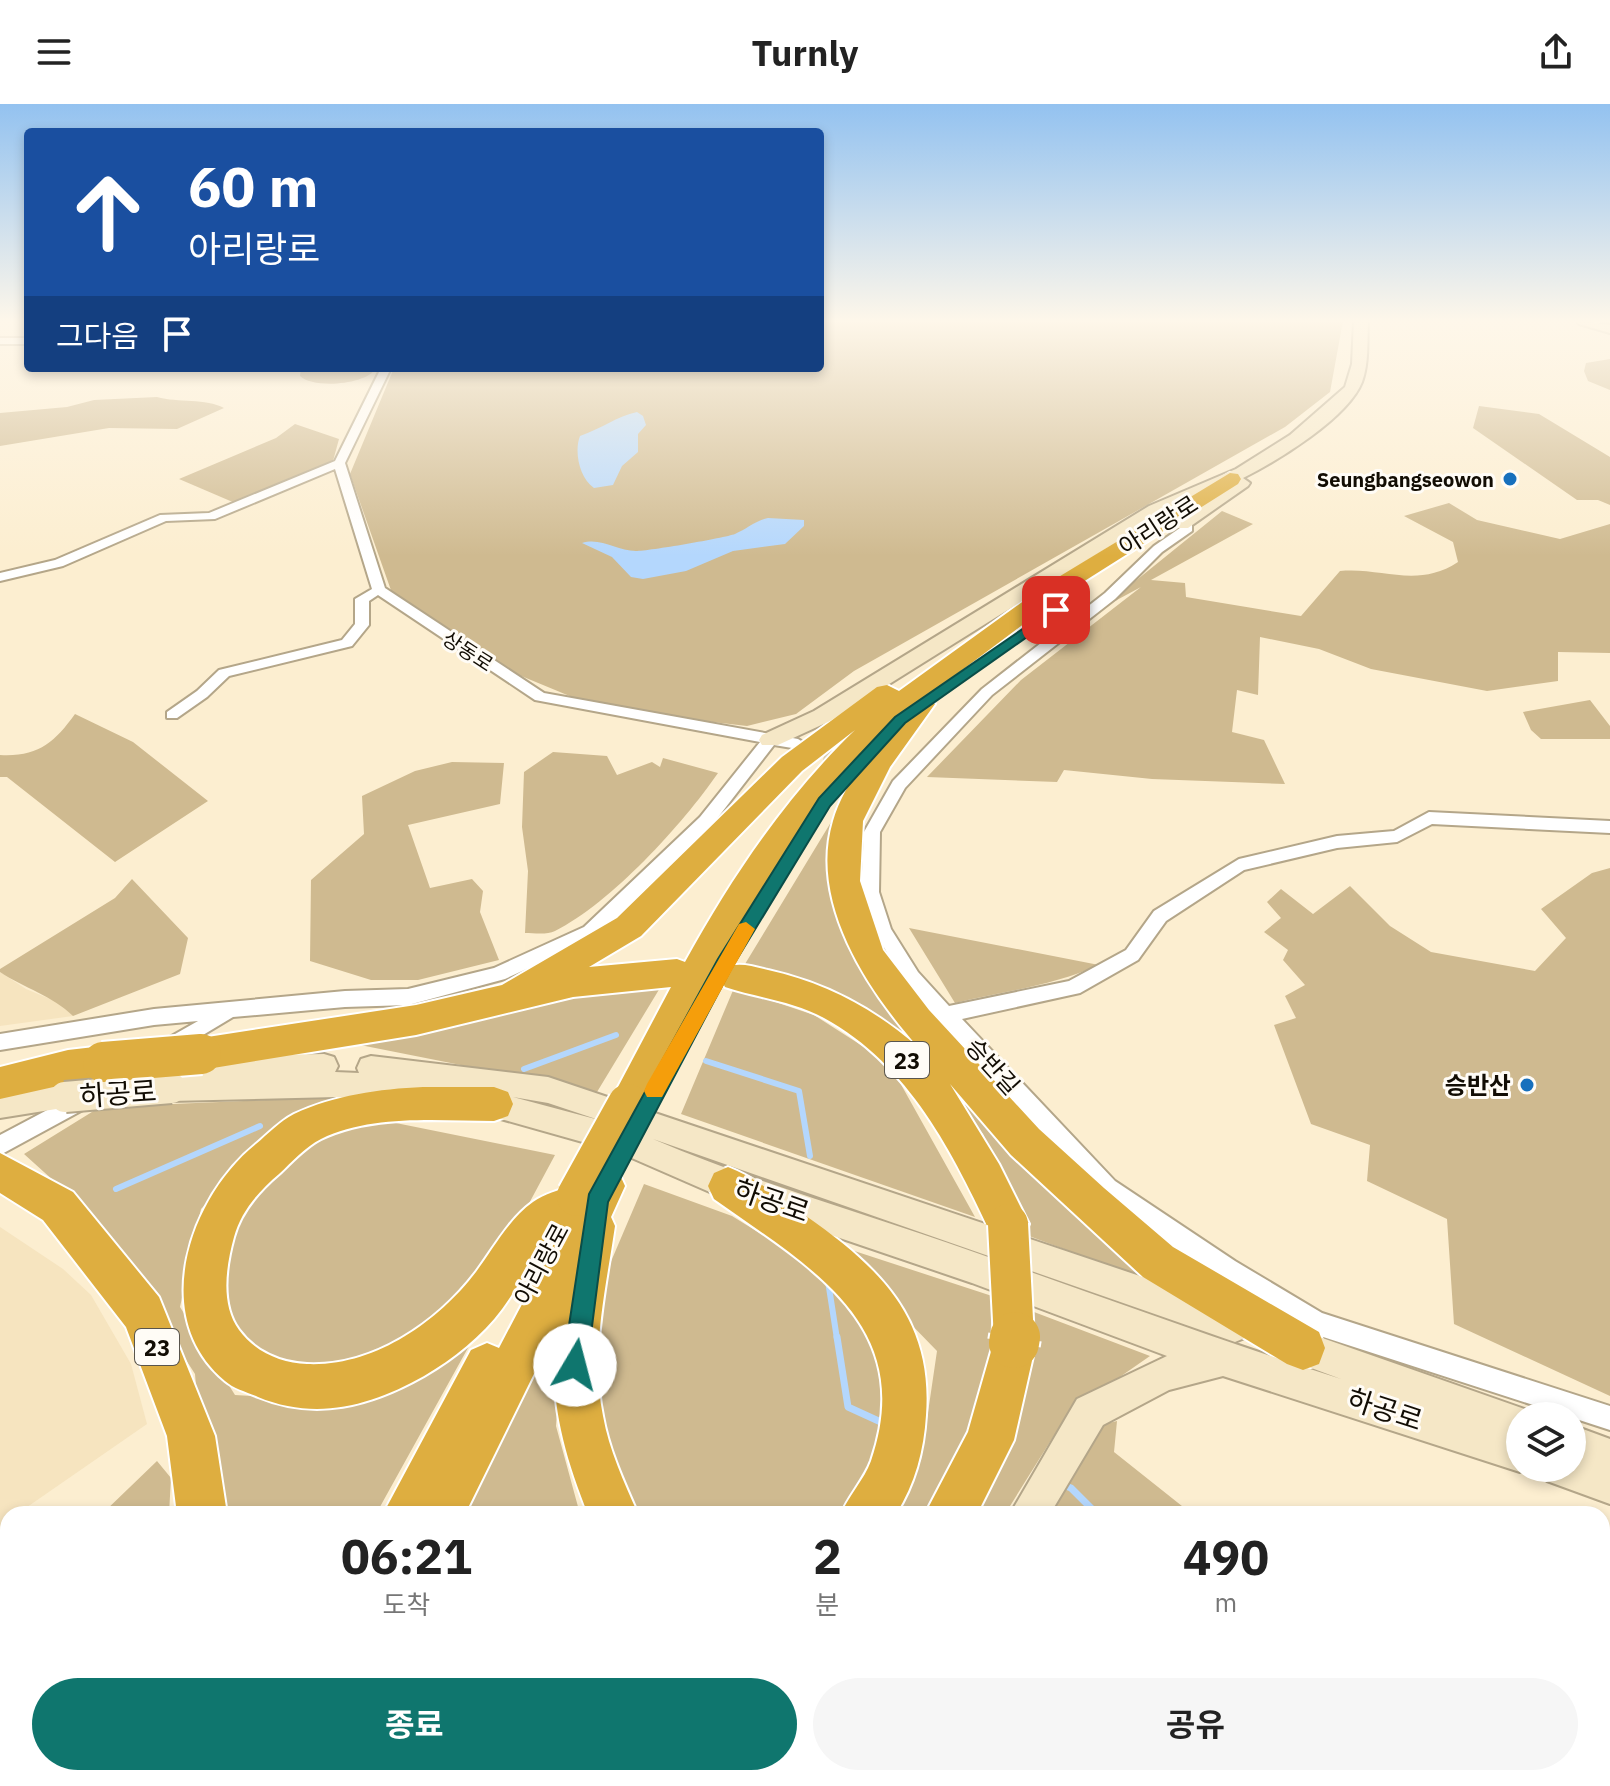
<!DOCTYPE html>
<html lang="ko">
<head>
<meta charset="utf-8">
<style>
  body { margin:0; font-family:"IBM Plex Sans","Noto Sans KR",sans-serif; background:#f6f6f6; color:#222; height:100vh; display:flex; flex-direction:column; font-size:30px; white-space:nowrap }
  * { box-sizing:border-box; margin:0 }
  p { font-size:26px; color:#767676 }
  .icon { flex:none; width:44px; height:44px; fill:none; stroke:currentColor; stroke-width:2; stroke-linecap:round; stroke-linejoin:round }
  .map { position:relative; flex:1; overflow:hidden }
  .panel { position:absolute; left:0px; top:1402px; width:1610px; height:280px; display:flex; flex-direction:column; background:#fff; border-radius:24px 24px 0 0; box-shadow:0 4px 12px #0003 }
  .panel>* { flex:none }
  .banner { position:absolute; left:24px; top:24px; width:800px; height:244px; border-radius:8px; box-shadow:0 4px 12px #0003; background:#1a4fa0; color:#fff; overflow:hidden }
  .buttons { position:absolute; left:1506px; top:1298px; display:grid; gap:16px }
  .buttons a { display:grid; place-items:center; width:80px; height:80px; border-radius:50%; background:#fff; box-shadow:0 4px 12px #0003; font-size:40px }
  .pin { position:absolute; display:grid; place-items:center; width:68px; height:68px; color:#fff; margin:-34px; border-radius:16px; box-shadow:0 4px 12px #0006 }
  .me { position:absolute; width:88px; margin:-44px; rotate:8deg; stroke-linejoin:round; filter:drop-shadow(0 0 6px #0008) }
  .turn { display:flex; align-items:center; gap:28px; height:168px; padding:0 32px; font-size:36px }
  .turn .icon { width:104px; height:104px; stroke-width:2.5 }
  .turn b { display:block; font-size:56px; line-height:68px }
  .then { display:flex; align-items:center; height:76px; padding:0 32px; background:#0003; gap:16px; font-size:30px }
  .eta { display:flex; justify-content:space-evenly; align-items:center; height:136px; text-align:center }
  .eta b { font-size:48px; font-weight:700; line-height:56px }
  .cta { display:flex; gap:16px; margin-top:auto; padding:16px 32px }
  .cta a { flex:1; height:92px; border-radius:48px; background:#0f766e; color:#fff; font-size:32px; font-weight:700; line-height:92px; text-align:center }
  .cta a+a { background:#f6f6f6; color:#222 }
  header { display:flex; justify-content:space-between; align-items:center; height:104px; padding:0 32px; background:#fff; font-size:36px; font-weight:700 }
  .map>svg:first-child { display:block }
  .built { fill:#f6e4bf }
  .green { fill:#cfba90 }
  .water { fill:#b4d7fd }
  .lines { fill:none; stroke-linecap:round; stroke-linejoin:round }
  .stream-far1 { stroke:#b4d7fd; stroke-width:6 }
  .stream { stroke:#b4d7fd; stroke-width:7 }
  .street-tunnel { stroke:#d9ccb1; stroke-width:16; stroke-dasharray:16 8; stroke-linecap:butt }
  .street-casing { stroke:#b4a689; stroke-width:4 }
  .secondary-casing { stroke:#b4a689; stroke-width:4 }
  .highway-casing { stroke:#fff; stroke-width:4 }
  .street { fill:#fff; fill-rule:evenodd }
  .secondary { fill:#f5e7c6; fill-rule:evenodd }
  .highway { fill:#deae40; fill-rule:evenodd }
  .secondary-bridge-casing { stroke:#b4a689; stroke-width:34; stroke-linecap:butt }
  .highway-bridge-far1-casing { stroke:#fff; stroke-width:44; stroke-linecap:butt }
  .highway-bridge-casing { stroke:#fff; stroke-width:54; stroke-linecap:butt }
  .secondary-bridge { stroke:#f5e7c6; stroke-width:30 }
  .highway-bridge-far1 { stroke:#deae40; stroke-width:40 }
  .highway-bridge { stroke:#deae40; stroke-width:50 }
  .route { fill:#0f766e; stroke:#0a4d48; stroke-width:2 }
  .slow { fill:#f59e0b }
  .poi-dot { fill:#1770bd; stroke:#fffcf6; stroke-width:3 }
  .labels { text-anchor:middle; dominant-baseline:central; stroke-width:6; stroke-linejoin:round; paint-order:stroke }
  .far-poi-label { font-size:20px; font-weight:bold; fill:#120d04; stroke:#fffcf6; text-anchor:end }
  .far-street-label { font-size:20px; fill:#120d04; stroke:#fffcf6 }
  .shield { fill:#fffcf6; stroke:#59554d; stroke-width:2 }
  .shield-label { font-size:22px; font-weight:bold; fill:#120d04 }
  .street-label { font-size:24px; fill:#120d04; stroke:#fffcf6 }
  .poi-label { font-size:24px; font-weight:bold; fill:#120d04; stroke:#fffcf6; text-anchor:end }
  .near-street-label { font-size:28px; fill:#120d04; stroke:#fffcf6 }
</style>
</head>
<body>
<header><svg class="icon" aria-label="menu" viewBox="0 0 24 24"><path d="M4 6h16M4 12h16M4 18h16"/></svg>Turnly<svg class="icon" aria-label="share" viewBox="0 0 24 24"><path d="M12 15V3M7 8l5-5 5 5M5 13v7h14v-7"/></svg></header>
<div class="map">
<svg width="1610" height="1682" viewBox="0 0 1610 1682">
  <rect width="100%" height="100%" fill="#fceed0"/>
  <path class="built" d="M0 868 26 885 60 899 73 912 0 922Z
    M0 1123 63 1165 91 1191 131 1260 147 1320 17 1410H8V1416L0 1422Z"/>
  <path class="green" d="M820 217H1343L1330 288 1285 323 854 567 796 610 747 622 601 605 497 562 393 492 350 370 394 264H820Z
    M1610 255V286L1588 277 1584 267 1586 259Z
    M301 264H376C367 281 313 285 300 272Z
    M157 293C178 299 206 294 224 304L177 325 109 324 0 342V309L67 303 94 296Z
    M1479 302 1539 310 1610 353V401L1598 396H1577L1473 324Z
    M295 320 339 335 333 357 235 399 179 375 276 334Z
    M1449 399 1477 416 1560 435 1610 420V549L1558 548V577L1487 587 1371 565 1319 545 1260 533 1258 591 1237 586 1232 628 1264 636 1285 680 1152 675 1064 666 1057 678 927 673 1021 576 1141 483 1102 504 1222 407 1253 420 1151 476 1185 479 1186 493 1301 512 1340 467C1382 463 1417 485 1458 458L1453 438 1404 412Z
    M1590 596 1610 622V635H1541L1531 626 1523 608Z
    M75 610 133 638 208 697 115 758 7 673H0V651C38 653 54 639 75 610Z
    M553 648 607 652 617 671 652 658 660 663 663 654 718 669C683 720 611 799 555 827 547 831 534 829 525 829L528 767 522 723 524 668Z
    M452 658 504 659 500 700 408 721 430 784 472 775 483 787 480 808 499 856 418 876H371L310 857 311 776 364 730 362 692 415 667Z
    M839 705 842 818 1199 1195 1029 1132 983 1030 895 927 821 884 745 860Z
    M1610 764V1292L1454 1220 1447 1115 1367 1077 1370 1041 1311 1020 1274 921 1296 914 1285 892 1305 881 1283 856 1288 846 1264 828 1281 814 1267 798 1281 785 1313 810 1350 782 1390 822 1431 848 1535 867 1566 834 1541 805 1592 769Z
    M132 775 188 834 180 870 73 912C53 892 24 884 0 868V865L115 794Z
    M909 824 1099 861C1052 882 1004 887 955 899Z
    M663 879 597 988 355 940 593 889Z
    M734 884 814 911 889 959 975 1113 681 1010Z
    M339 993 266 1040 201 1105 180 1203 235 1291 359 1299 484 1215 376 1410H207L195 1270 96 1115 24 1050 100 1003Z
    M376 1015 555 1051 519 1118 462 1188 388 1247 318 1266 257 1252 228 1221 224 1149 252 1088 316 1032Z
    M644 1080 732 1112 813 1162 862 1209 890 1280 879 1350 841 1410H639L628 1400 597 1304 598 1188Z
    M833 1140 992 1192 989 1275 938 1400 929 1410H896L921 1356 937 1247Z
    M565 1194 556 1322 580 1410H461Z
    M1034 1208 1150 1252 1068 1309 1005 1410H975L1013 1320Z
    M1117 1317 1114 1348 1192 1410H1045L1097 1322Z
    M157 1357 171 1374 169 1410H102Z
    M8 1596V1674H138L136 1682H0V1602Z
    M334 1674H496L486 1682H330Z
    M602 1674H704L690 1682H585Z
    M1233 1674H1462L1475 1682H1239Z"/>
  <path class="water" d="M637 308 643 312 646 321 638 330V348L622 362 613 381 594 384C579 374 574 347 580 332 601 325 617 312 637 308Z
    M768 414 804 416V422L785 440 733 447 686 467 643 475 631 473 612 453 582 439C601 433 617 447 636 447 649 447 724 434 735 430 747 425 755 417 768 414Z"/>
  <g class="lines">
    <path class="stream-far1" d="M706 957 799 987 810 1052
      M524 965 616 931
      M116 1085 260 1022
      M828 1177 837 1235"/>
    <path class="stream" d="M837 1233 848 1303 883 1319
      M1063 1381 1071 1384 1097 1410
      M1416 1674 1430 1682"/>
    <path class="street-tunnel" d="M802 642 885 666"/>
    <defs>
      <path id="street" d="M1593 217H1606L1590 222Z
        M0 234H28V240H0Z
        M381 264H391L345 359 385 484 544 589 798 635 806 640 798 645 774 641 712 721 596 833 505 875 408 901 345 903 233 913 168 952 161 950 158 944 161 938 198 917 154 921 0 946V930L154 905 345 887 408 885 494 864 584 823 700 713 760 638 535 596 378 491 369 497V521L352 542 229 572 207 593 177 614H167V608L197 587 219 566 342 536 355 520V495L372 485 335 365 215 415 166 417 63 462 0 477V469L55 456 160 411 209 409 335 357Z
        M1182 416 1192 421V427L1162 448 1115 495 992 591 905 684 880 728 879 788 891 825 918 868 949 902 1069 877 1126 846 1154 807 1239 755 1337 732 1394 727 1429 708 1610 717V729L1432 720 1397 738 1337 744 1244 766 1166 817 1138 856 1080 889 962 915 1115 1077 1235 1157 1322 1209 1610 1302V1326L1317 1231 1219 1173 1099 1091 904 878 874 826 861 788 864 728 893 677 982 585 1105 489 1154 442 1180 424 1176 420Z
        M85 986 92 989 95 995 92 1001 0 1051V1031Z"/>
      <path id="secondary" d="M1354 217H1368C1367 237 1369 259 1362 278 1348 314 1277 357 1243 374L1250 379 1248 382 1188 424H1176L1173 420 1228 381 1161 410 830 617 778 641H762L759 636 762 631 814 607 1149 402 1236 365 1290 331 1345 283 1352 260Z
        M1577 217 1610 221V229L1579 220Z
        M324 950 334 953 338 962 335 968 359 969 357 964 361 955 371 952 548 973 1235 1204 1247 1209 1252 1221 1247 1233 1235 1238 653 1035C758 1080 867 1110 974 1148 1097 1191 1218 1236 1341 1275L1279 1252 1274 1240 1279 1228 1291 1223 1533 1308 1534 1312H1520V1364H1530L1520 1368 1223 1272 1169 1286 1103 1321 1050 1410H1010L1077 1295 1167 1252 972 1179 728 1096 618 1048 469 1006 464 997 471 987 447 983 451 990 446 999 436 1003 337 993 171 997 161 993 157 984 161 975 181 971 178 965 182 956 192 953ZM513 993 548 999 599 1016Z
        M65 980 75 984 80 993 75 1002 0 1014V988Z
        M1572 1321 1610 1335V1400L1547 1377 1542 1364H1572Z
        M725 1674H780L776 1682H721Z"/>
      <path id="highway" d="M1230 369 1238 370 1241 375 1238 380 1064 490 926 593 935 600 890 663 863 717 860 777 883 846 929 906 1039 1025 1104 1084 1173 1143 1319 1228 1325 1244 1319 1260 1303 1266 1287 1260 1143 1173 1011 1051 950 980 999 1060 1029 1120 1023 1134 1008 1140 993 1134C953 1049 910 961 824 914 793 897 758 894 725 883L720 873 725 863C740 858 752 862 768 866 826 879 873 904 918 943 867 885 809 798 833 717 841 688 864 656 882 632 774 741 709 876 642 1012L628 1017 614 1012 609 1000 671 883 573 893 416 931 201 966 188 961 183 950 188 939 201 934 416 901 502 881 617 814 782 653 877 583 887 581 899 587 1047 480ZM855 626C785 694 732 773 685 858L677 855 589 863 641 832 802 667Z
        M103 942 116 947 122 958 116 969 0 995V963L68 946Z
        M423 983H494L508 988 513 1000 508 1012 494 1017C439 1017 372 1010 321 1035 305 1043 292 1058 279 1070 259 1087 241 1107 234 1133 226 1162 220 1200 239 1226 255 1248 281 1259 307 1260 373 1263 437 1219 476 1168 493 1145 509 1115 533 1098 544 1090 559 1086 572 1082L582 1086 591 1069 605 1063 619 1069 625 1082 611 1113 615 1122C606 1184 590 1249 603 1312 609 1346 624 1378 638 1410H588C563 1348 548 1292 556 1225L465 1410H383L471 1246 487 1239 499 1244 560 1128C536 1149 521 1179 502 1205 482 1232 453 1255 424 1272 371 1302 316 1317 258 1293 247 1288 234 1285 225 1277 148 1213 190 1093 256 1040 268 1030 280 1017 294 1010 335 991 379 985 423 983Z
        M0 1049 73 1088 159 1193 215 1332 227 1410H177L167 1332 126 1223 43 1116 0 1089Z
        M728 1063C756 1074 782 1095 806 1112 880 1164 933 1215 926 1311 924 1346 915 1380 896 1410H841C849 1391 864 1376 871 1357 918 1220 809 1163 714 1095L708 1082 714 1069Z
        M1014 1217 1030 1223 1036 1239 1014 1336 977 1410H925L968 1328 998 1223Z
        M136 1674H192L189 1682H133Z
        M239 1674H336L333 1682H236Z
        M513 1674H583L580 1682H510Z"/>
    </defs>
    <use href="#street" class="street-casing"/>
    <use href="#secondary" class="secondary-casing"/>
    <use href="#highway" class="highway-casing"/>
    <use href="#street" class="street"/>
    <use href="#secondary" class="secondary"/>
    <use href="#highway" class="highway"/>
    <defs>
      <path id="secondary-bridge" d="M65 993 171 984"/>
      <path id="highway-bridge-far1" d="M103 958 201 950
        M577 1092 628 1000
        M1008 1120 1014 1235"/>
      <path id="highway-bridge" d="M1014 1239 1015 1233"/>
    </defs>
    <use href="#secondary-bridge" class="secondary-bridge-casing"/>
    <use href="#highway-bridge-far1" class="highway-bridge-far1-casing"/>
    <use href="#highway-bridge" class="highway-bridge-casing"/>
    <use href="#secondary-bridge" class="secondary-bridge"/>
    <use href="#highway-bridge-far1" class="highway-bridge-far1"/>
    <use href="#highway-bridge" class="highway-bridge"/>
  </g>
  <linearGradient id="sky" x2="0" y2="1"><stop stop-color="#93c2f0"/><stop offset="0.48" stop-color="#fef7ea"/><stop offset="1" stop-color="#fef7ea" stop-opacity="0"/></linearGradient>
  <rect width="1610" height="452" fill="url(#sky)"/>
  <path class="route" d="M1056 502 1063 506 1061 509 905 619 830 702 731 865 608 1098 587 1261 583 1269 575 1273 566 1269 563 1261 589 1090 718 855 819 694 895 613Z"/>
  <path class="slow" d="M746 818 755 825 662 993H647L644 987 647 980 739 820Z"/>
  <g class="poi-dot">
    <circle cx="1510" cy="375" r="8"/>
    <circle cx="1527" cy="981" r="8"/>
  </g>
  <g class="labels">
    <g class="far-poi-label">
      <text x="1494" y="375">Seungbangseowon</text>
    </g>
    <g class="far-street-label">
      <text transform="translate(468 547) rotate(33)">상동로</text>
    </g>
    <g class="shield">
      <rect x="885" y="938" width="44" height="36" rx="6"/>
      <rect x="135" y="1225" width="44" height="36" rx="6"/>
    </g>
    <g class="shield-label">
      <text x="907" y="956">23</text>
      <text x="157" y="1243">23</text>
    </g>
    <g class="street-label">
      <text transform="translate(1158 421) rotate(-33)">아리랑로</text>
      <text transform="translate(993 962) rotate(48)">승반길</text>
      <text transform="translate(541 1160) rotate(-62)">아리랑로</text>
    </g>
    <g class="poi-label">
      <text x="1511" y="981">승반산</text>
    </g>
    <g class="near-street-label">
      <text transform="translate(118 989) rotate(-4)">하공로</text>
      <text transform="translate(772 1096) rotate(19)">하공로</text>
      <text transform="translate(1385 1305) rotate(18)">하공로</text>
    </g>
  </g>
</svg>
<div class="buttons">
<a><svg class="icon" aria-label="layers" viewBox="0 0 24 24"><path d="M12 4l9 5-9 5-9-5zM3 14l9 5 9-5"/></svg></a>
</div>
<div class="pin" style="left:1056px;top:506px;background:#d93025"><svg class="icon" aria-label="arrive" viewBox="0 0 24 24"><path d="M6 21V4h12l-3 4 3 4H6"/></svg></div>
<svg class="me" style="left:575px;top:1261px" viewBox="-20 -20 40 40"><circle r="19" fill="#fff"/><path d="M0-13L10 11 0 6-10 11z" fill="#0f766e"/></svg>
<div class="banner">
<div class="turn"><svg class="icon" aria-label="ahead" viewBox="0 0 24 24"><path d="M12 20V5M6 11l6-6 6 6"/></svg><div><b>60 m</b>아리랑로</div></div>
<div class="then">그다음<svg class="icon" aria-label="arrive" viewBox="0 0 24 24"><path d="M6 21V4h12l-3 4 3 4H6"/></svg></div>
</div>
<section class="panel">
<div class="eta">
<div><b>06:21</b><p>도착</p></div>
<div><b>2</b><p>분</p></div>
<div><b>490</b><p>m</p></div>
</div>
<div class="cta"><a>종료</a><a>공유</a></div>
</section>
</div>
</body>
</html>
